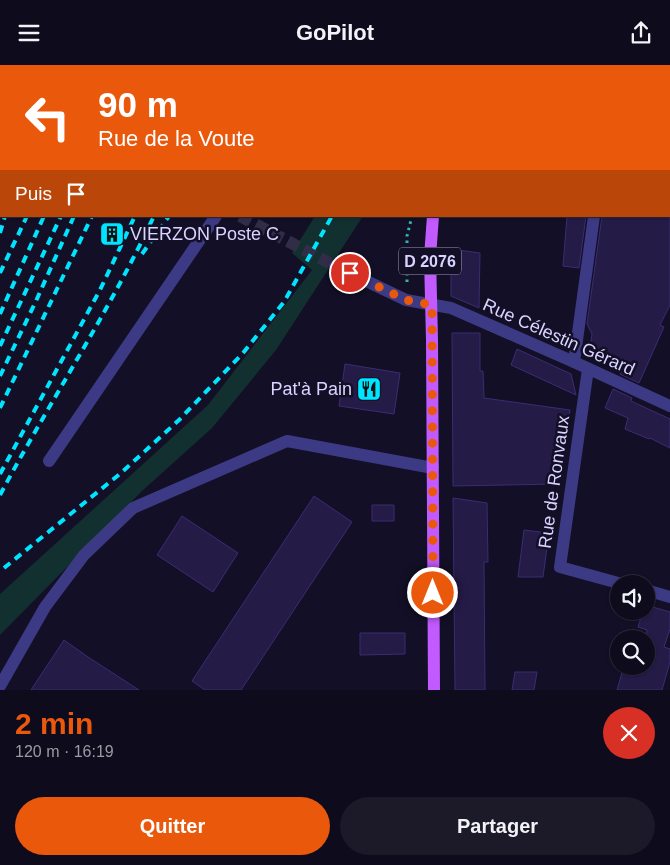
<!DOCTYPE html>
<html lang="fr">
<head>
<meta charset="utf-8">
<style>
  body { margin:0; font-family:Arial,sans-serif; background:#1c1929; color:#f1f3f6; height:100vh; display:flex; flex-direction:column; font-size:19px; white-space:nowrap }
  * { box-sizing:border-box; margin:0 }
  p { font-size:16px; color:#9b9ba3 }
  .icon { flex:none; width:28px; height:28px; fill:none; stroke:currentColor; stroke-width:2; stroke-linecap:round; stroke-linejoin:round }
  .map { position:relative; height:625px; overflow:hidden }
  .drawer { display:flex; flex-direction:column; background:#0e0b1c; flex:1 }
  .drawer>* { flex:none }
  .guide { position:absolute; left:0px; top:0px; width:670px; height:152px; box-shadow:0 1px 4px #0004,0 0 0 1px #2e2b3b; background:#ea580c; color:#fff; overflow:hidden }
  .buttons { position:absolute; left:610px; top:510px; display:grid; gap:10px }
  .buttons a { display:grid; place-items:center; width:45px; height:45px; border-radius:50%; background:#0e0b1c; box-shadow:0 1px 4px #0004,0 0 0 1px #2e2b3b; font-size:25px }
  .pin { position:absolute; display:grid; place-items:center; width:42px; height:42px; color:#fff; margin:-21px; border:2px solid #fff; border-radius:50%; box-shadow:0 1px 5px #0007 }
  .me { position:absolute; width:55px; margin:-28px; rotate:0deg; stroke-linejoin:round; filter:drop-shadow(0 0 4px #0008) }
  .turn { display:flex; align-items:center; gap:18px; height:105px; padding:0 15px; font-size:22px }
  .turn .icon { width:65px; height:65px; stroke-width:2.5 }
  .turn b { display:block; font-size:35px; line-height:42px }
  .then { display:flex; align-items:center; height:48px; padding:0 15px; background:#0003; gap:10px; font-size:19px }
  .round { display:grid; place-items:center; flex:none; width:52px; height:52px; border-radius:26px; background:#1c1929 }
  .headline { display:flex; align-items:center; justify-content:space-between; height:85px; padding:0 15px }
  h1 { font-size:30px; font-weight:800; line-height:38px; color:#ea580c }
  .button { display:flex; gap:10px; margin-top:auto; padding:10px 15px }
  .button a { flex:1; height:58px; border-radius:30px; background:#ea580c; color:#fff; font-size:20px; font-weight:800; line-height:58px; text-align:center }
  .button a+a { background:#1c1929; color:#f1f3f6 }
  header { display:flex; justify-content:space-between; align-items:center; height:65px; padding:0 15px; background:#0e0b1c; font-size:22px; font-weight:800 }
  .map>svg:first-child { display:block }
  .green { fill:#12302f }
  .building { fill:#241b47; stroke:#3b2d73 }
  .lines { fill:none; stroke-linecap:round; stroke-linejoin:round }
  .street-tunnel { stroke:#312d47; stroke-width:12; stroke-dasharray:12 6; stroke-linecap:butt }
  .path { stroke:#2fb8b0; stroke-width:3; stroke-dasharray:2.5 4; stroke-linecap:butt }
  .lane { stroke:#3d3a85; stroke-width:12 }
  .street { stroke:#3d3a85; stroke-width:12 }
  .primary { stroke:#c25bff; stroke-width:12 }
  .rail { stroke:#00e5ff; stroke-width:4; stroke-dasharray:8 6; stroke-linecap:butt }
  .route { stroke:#ea580c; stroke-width:9; stroke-dasharray:0 16.2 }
  .labels { text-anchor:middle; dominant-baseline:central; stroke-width:5; stroke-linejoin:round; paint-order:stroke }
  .shield { fill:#130f26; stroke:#9e99be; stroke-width:1 }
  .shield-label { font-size:16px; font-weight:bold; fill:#d9d4ff }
  .poi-label { font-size:18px; fill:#d9d4ff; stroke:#130f26; text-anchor:start }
  .street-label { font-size:18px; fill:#d9d4ff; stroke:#130f26 }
</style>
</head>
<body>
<header><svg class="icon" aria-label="menu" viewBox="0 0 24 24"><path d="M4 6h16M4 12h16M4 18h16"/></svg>GoPilot<svg class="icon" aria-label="share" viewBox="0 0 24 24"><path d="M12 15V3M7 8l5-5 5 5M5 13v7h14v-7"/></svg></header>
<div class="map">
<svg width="670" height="625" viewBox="0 0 670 625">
  <rect width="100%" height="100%" fill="#130f26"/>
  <path class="green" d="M315 151H363L276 285 212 363 142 426 0 570V529L208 340 312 205 292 188Z"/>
  <path class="building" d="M567 151H586L579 203 563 201Z
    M602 151H670V240L660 260 664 262 639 318 620 309 622 304 589 289 592 269 587 259Z
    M451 184 480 188 479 243 451 231Z
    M452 268H480V306H483L484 333 570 345 568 360H569L557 419 453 421Z
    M517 284 571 309 576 330 511 300Z
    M345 299 400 308 394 349 339 341Z
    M613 324 632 333 631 336 670 354V383L650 373 649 374 625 364 628 353 605 343Z
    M314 431 352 457 241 625H205L192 616Z
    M453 433 487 438 488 497H484L485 625H455Z
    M372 440H394V456H372Z
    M182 451 238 488 213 527 157 490Z
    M524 465 549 468 543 512H518Z
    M646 540 670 547V564L664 582 670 584V597L662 625H617L624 601H646V574H645L647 565 638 562 643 546H646Z
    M360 568H405V589L360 590Z
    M64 575 88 592 139 625H31Z
    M515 607H537L534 625H512Z"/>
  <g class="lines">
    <path class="street-tunnel" d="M0 26 1 27
      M240 151 335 201"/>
    <path class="path" d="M491 1V0
      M407 217V171L412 151"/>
    <path class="lane" d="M287 1 288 0
      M574 297 594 151
      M49 396 216 151"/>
    <path class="street" d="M335 201 406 235 451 243 574 297 670 341
      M588 304 560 502 622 519
      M646 525 670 532
      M0 621 45 542 84 490 133 443 287 376 433 403"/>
    <path class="primary" d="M518 1 519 0
      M433 151 430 192 432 275 434 625"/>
    <path class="rail" d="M11 1 12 0
      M26 1V0
      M47 1V0
      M62 1 63 0
      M92 1 93 0
      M106 1V0
      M124 1 125 0
      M139 1V0
      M157 1 158 0
      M171 1 172 0
      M201 1 202 0
      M220 1V0
      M267 1V0
      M423 1 424 0
      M0 42 1 38
      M0 95 1 91
      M0 168 5 151
      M142 189 169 151
      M0 208 27 151
      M0 249 44 151
      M0 281 61 151
      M0 311 36 236 74 151
      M0 343 92 151
      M0 409 100 225 135 151
      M0 430C50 336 109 247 154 151
      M4 503 121 408 179 355 243 288 284 237 332 151"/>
  </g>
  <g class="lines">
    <path class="route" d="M350 208 406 235 432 240 433 528"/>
  </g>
  <defs>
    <symbol id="building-square" viewBox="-11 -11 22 22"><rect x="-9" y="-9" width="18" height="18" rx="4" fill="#00e5ff" stroke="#130f26"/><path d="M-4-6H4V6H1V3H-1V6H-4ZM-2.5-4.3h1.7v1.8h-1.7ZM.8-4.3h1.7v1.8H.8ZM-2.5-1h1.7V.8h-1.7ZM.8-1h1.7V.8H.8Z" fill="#111"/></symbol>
    <symbol id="restaurant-square" viewBox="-11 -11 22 22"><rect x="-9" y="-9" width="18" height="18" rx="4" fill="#00e5ff" stroke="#130f26"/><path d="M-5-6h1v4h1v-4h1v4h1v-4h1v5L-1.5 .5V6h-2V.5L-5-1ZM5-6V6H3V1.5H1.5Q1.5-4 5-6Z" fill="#111"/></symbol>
  </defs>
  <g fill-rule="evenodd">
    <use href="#building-square" x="98" y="155" width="28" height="28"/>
    <use href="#restaurant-square" x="355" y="310" width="28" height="28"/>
  </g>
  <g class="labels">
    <rect class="shield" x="399" y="182.5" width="62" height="27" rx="4"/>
    <g class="shield-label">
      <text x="430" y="196">D 2076</text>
    </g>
    <g class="poi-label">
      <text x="130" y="169">VIERZON Poste C</text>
      <text x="352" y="324" text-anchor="end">Pat'à Pain</text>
    </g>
    <g class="street-label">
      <text transform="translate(559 272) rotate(24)">Rue Célestin Gérard</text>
      <text transform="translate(554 417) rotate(-82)">Rue de Ronvaux</text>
    </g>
  </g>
</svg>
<div class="buttons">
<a><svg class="icon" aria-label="sound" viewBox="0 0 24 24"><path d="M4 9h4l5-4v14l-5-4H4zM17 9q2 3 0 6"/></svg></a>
<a><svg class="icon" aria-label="search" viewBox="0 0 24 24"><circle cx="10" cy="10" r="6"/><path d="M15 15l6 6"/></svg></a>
</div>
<div class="pin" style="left:350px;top:208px;background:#d93025"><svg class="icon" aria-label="arrive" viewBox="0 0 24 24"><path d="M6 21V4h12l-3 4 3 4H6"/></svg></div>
<svg class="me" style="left:433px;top:528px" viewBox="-20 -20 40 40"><circle r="17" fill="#ea580c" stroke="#fff" stroke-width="3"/><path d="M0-11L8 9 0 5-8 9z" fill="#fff"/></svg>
<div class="guide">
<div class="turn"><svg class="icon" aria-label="left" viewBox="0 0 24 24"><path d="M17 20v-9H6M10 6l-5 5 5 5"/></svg><div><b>90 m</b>Rue de la Voute</div></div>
<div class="then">Puis<svg class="icon" aria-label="arrive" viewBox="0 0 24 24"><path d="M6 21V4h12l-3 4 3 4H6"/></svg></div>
</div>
</div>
<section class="drawer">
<div class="headline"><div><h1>2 min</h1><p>120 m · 16:19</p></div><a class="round" style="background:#d93025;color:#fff"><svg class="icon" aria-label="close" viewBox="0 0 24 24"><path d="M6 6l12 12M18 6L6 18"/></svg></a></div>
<div class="button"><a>Quitter</a><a>Partager</a></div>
</section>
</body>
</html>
